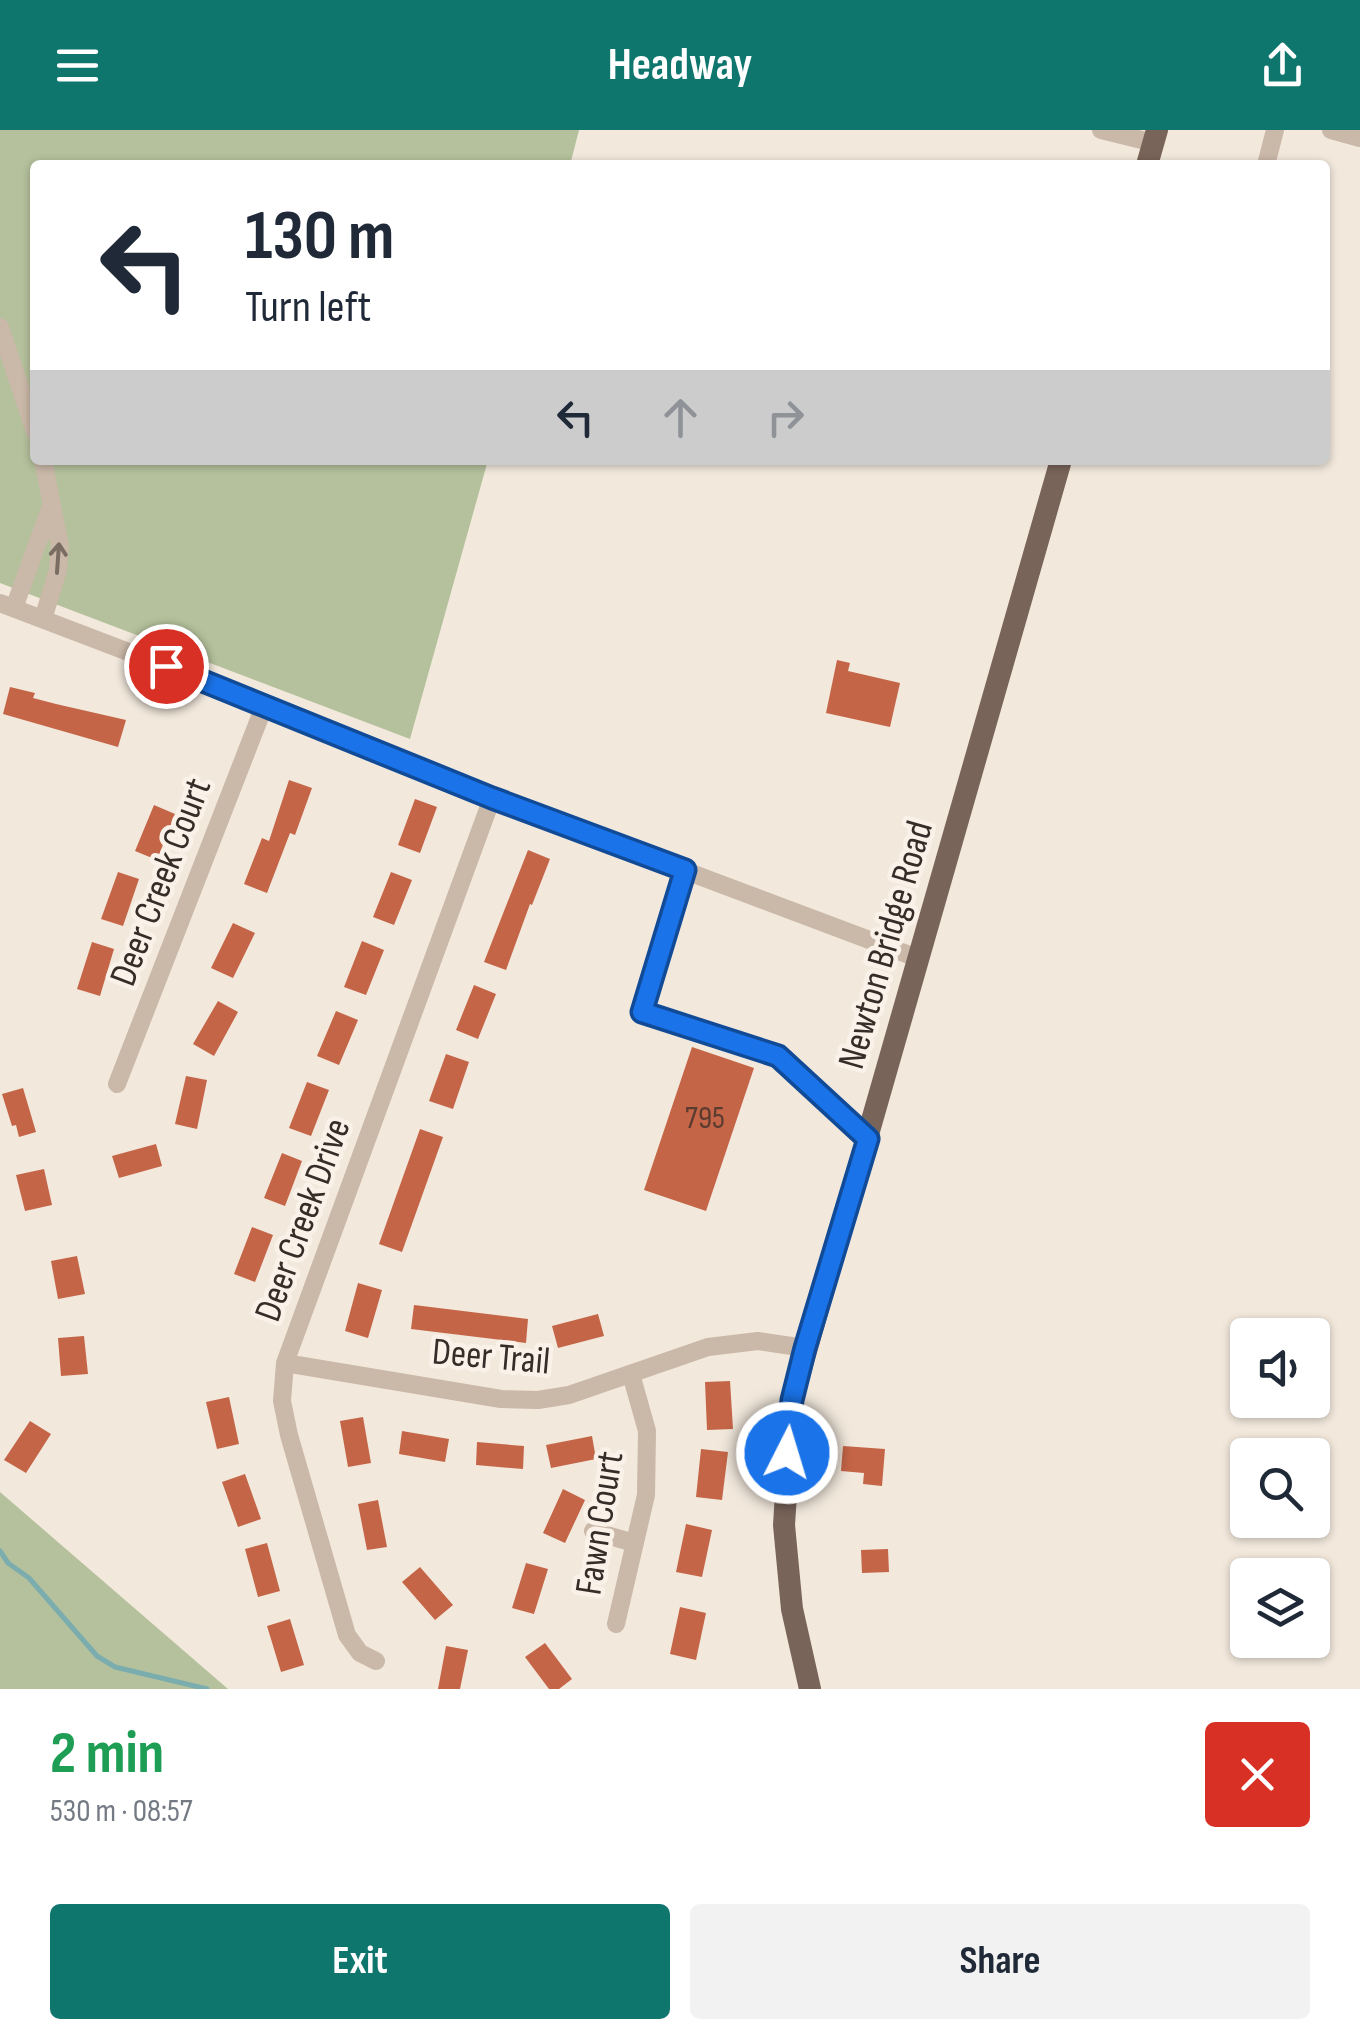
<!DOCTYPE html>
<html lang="en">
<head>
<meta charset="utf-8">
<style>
  body { margin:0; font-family:"Sofia Sans Condensed",sans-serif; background:#f2f2f3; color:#1f2937; height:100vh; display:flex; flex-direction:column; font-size:38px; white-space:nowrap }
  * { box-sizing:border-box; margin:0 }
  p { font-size:32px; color:#747a83 }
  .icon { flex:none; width:55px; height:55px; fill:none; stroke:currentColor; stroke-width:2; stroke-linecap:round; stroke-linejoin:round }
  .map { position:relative; height:1559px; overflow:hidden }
  .sheet { display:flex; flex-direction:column; background:#fff; flex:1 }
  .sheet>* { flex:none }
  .guide { position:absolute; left:30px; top:30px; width:1300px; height:305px; border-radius:10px; box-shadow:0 2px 8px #0004; background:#fff; color:#1f2937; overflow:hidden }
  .controls { position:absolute; left:1230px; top:1188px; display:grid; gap:20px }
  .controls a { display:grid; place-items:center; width:100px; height:100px; border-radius:10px; background:#fff; box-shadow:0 2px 8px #0004; font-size:50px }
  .pin { position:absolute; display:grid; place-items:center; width:85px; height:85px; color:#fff; margin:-42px; border:5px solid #fff; border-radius:50%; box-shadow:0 2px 10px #0007 }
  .me { position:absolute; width:110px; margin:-55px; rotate:5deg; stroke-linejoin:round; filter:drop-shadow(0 0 8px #0008) }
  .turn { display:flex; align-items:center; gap:35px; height:210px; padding:0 50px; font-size:45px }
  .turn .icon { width:130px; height:130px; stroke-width:2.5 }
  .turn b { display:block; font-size:70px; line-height:85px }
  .lanes { display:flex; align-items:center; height:95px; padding:0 50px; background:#0003; justify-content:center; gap:50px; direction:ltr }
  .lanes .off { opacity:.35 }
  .round { display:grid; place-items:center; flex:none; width:105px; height:105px; border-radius:10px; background:#f2f2f3 }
  .headline { display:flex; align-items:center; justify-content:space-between; height:170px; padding:0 50px }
  h1 { font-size:60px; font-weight:700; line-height:75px; color:#1e9e55 }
  .action { display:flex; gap:20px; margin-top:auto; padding:20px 50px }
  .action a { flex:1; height:115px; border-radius:10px; background:#0f766e; color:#fff; font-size:40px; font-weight:700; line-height:115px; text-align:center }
  .action a+a { background:#f2f2f3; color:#1f2937 }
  header { display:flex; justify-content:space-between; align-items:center; height:130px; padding:0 50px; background:#0f766e; color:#fff; font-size:45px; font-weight:700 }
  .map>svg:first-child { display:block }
  .green { fill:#b5c19c }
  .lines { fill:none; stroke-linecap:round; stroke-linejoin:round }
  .stream { stroke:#7badaf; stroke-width:5 }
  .building { fill:#c56547 }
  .minor { stroke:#cab8a8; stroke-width:18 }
  .major { stroke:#79645a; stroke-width:22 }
  .oneway { stroke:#796c62 }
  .route-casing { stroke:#114b97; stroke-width:25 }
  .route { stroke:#1a73e8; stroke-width:18 }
  .labels { text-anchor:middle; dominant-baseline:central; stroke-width:9; stroke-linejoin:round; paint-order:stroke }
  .number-label { font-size:32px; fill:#5a3b30 }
  .street-label { font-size:38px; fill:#372d28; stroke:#faf2e9 }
</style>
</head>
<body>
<header><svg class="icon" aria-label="menu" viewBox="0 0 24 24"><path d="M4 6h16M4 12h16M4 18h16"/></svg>Headway<svg class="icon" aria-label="share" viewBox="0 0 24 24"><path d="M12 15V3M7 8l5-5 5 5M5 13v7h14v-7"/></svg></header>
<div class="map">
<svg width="1360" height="1559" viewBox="0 0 1360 1559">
  <rect width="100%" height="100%" fill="#f2e8dc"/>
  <path class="green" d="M0 0H579L570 35H35V330H488L410 609 0 453Z
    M0 1362 228 1559H0Z"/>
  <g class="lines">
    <path class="stream" d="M0 1421 8 1433 29 1448 97 1526 115 1537 207 1559"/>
  </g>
  <path class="building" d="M837 530 850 533 848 541 900 553 890 597 826 583Z
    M10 557 35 563 33 568 56 574 126 590 118 617 3 584Z
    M289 650 312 658 295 705 290 703 267 763 244 754 262 708 269 711Z
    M415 669 437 677 420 723 398 715Z
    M154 675 175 684 157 730 135 721Z
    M528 720 550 729 532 775 530 774 506 840 484 832Z
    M118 742 139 749 123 796 101 789Z
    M391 742 412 750 394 795 373 787Z
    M233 793 255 803 233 848 211 838Z
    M362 811 384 820 366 865 344 857Z
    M92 812 114 819 100 866 77 859Z
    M474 855 496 864 478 909 456 900Z
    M218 871 238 882 214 926 193 914Z
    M336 881 358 890 339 935 317 926Z
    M692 917 754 938 706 1081 644 1060Z
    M446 924 469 932 453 979 429 971Z
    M186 946 207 950 197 999 175 994Z
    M307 952 329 960 311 1006 289 998Z
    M23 958 36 1002 19 1007 16 995 12 996 2 964Z
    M420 999 443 1007 402 1122 379 1114Z
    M156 1014 162 1036 119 1048 112 1026Z
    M282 1023 302 1031 285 1076 264 1068Z
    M44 1039 52 1075 25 1081 16 1045Z
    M252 1097 273 1105 255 1152 234 1144Z
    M77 1126 85 1164 58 1169 51 1131Z
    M358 1153 382 1160 368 1208 345 1201Z
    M414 1175 528 1189 526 1213 411 1199Z
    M598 1184 604 1206 558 1218 552 1196Z
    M84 1206 88 1244 61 1246 58 1208Z
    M730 1251 733 1299 707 1300 705 1252Z
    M229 1267 239 1314 217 1319 206 1272Z
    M363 1287 371 1333 348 1337 340 1291Z
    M30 1291 51 1304 26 1343 4 1330Z
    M402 1301 449 1309 445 1332 399 1324Z
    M592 1306 596 1329 551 1338 546 1315Z
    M477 1312 524 1316 523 1339 476 1335Z
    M843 1316 885 1319 882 1356 863 1354 864 1343 841 1341Z
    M701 1319 728 1322 722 1370 696 1367Z
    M245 1344 261 1389 238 1397 222 1352Z
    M563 1359 585 1370 565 1413 543 1403Z
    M378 1370 387 1417 367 1420 358 1374Z
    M686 1394 712 1400 702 1447 676 1442Z
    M267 1413 280 1461 258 1467 245 1419Z
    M888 1419 889 1442 862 1443 861 1420Z
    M526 1433 548 1439 534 1484 512 1478Z
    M420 1437 453 1475 435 1490 402 1452Z
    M680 1477 706 1483 696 1530 670 1524Z
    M290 1489 304 1535 281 1542 267 1496Z
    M545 1513 572 1549 559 1559H549L525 1527Z
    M446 1516 468 1520 460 1559H438Z"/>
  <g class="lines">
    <path class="minor" d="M1101 0 1154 13
      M1331 0 1360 8
      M1266 35 1275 0
      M0 197 35 302
      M43 330 60 416 58 440 43 489
      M0 473 265 574 492 668 920 829
      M14 478 51 376
      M685 740 642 881 778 926 868 1009
      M117 954 265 574
      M285 1233 501 1269 538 1270 569 1265 708 1217 758 1211 805 1218
      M593 1401 634 1413
      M616 1494 646 1365 647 1301 631 1244
      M376 1531 360 1523 347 1505 289 1305 282 1271 285 1233 492 668"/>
    <path class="major" d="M1147 35 1157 0
      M810 1559 792 1479 784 1395 792 1270 1061 330"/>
  </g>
  <defs><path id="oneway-shaft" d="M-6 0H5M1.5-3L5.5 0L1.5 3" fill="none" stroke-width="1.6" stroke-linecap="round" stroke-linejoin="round" transform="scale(2.5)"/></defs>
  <use class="oneway" href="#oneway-shaft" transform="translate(58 428) rotate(-86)"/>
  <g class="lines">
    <defs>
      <path id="route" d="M166 536 492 668 685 740 642 882 778 926 868 1009 805 1218 792 1270 787 1323"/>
    </defs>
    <use href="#route" class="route-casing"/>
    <use href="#route" class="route"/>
  </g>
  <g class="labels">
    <g class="number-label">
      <text x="705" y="988">795</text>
    </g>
    <g class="street-label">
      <text transform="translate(161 752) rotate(-69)">Deer Creek Court</text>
      <text transform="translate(886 815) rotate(-74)">Newton Bridge Road</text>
      <text transform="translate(303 1090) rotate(-70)">Deer Creek Drive</text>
      <text transform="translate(491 1227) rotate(5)">Deer Trail</text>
      <text transform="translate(600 1393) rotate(-81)">Fawn Court</text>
    </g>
  </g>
</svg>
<div class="controls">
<a><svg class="icon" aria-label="sound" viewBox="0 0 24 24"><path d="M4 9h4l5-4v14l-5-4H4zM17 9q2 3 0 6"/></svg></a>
<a><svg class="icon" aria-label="search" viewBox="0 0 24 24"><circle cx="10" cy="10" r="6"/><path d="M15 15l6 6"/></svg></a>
<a><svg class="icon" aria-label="layers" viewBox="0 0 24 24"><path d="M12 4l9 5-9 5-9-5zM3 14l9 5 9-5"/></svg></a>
</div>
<div class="pin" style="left:166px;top:536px;background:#d93025"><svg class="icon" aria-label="arrive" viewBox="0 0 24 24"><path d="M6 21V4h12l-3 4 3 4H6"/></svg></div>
<svg class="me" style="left:787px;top:1323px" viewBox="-20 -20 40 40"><circle r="17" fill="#1a73e8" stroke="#fff" stroke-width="3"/><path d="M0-11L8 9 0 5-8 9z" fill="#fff"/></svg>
<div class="guide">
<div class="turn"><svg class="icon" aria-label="left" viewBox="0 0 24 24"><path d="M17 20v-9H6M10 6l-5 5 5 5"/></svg><div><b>130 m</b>Turn left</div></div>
<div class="lanes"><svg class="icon" aria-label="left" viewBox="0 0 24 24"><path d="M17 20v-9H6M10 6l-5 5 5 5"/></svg><svg class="icon off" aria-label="ahead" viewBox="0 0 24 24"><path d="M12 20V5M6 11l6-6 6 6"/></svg><svg class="icon off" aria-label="right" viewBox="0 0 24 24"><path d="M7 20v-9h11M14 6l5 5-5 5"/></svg></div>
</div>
</div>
<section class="sheet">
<div class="headline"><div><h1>2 min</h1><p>530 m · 08:57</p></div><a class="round" style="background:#d93025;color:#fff"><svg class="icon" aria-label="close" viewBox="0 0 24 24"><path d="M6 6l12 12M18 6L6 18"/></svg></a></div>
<div class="action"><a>Exit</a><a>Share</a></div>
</section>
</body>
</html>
